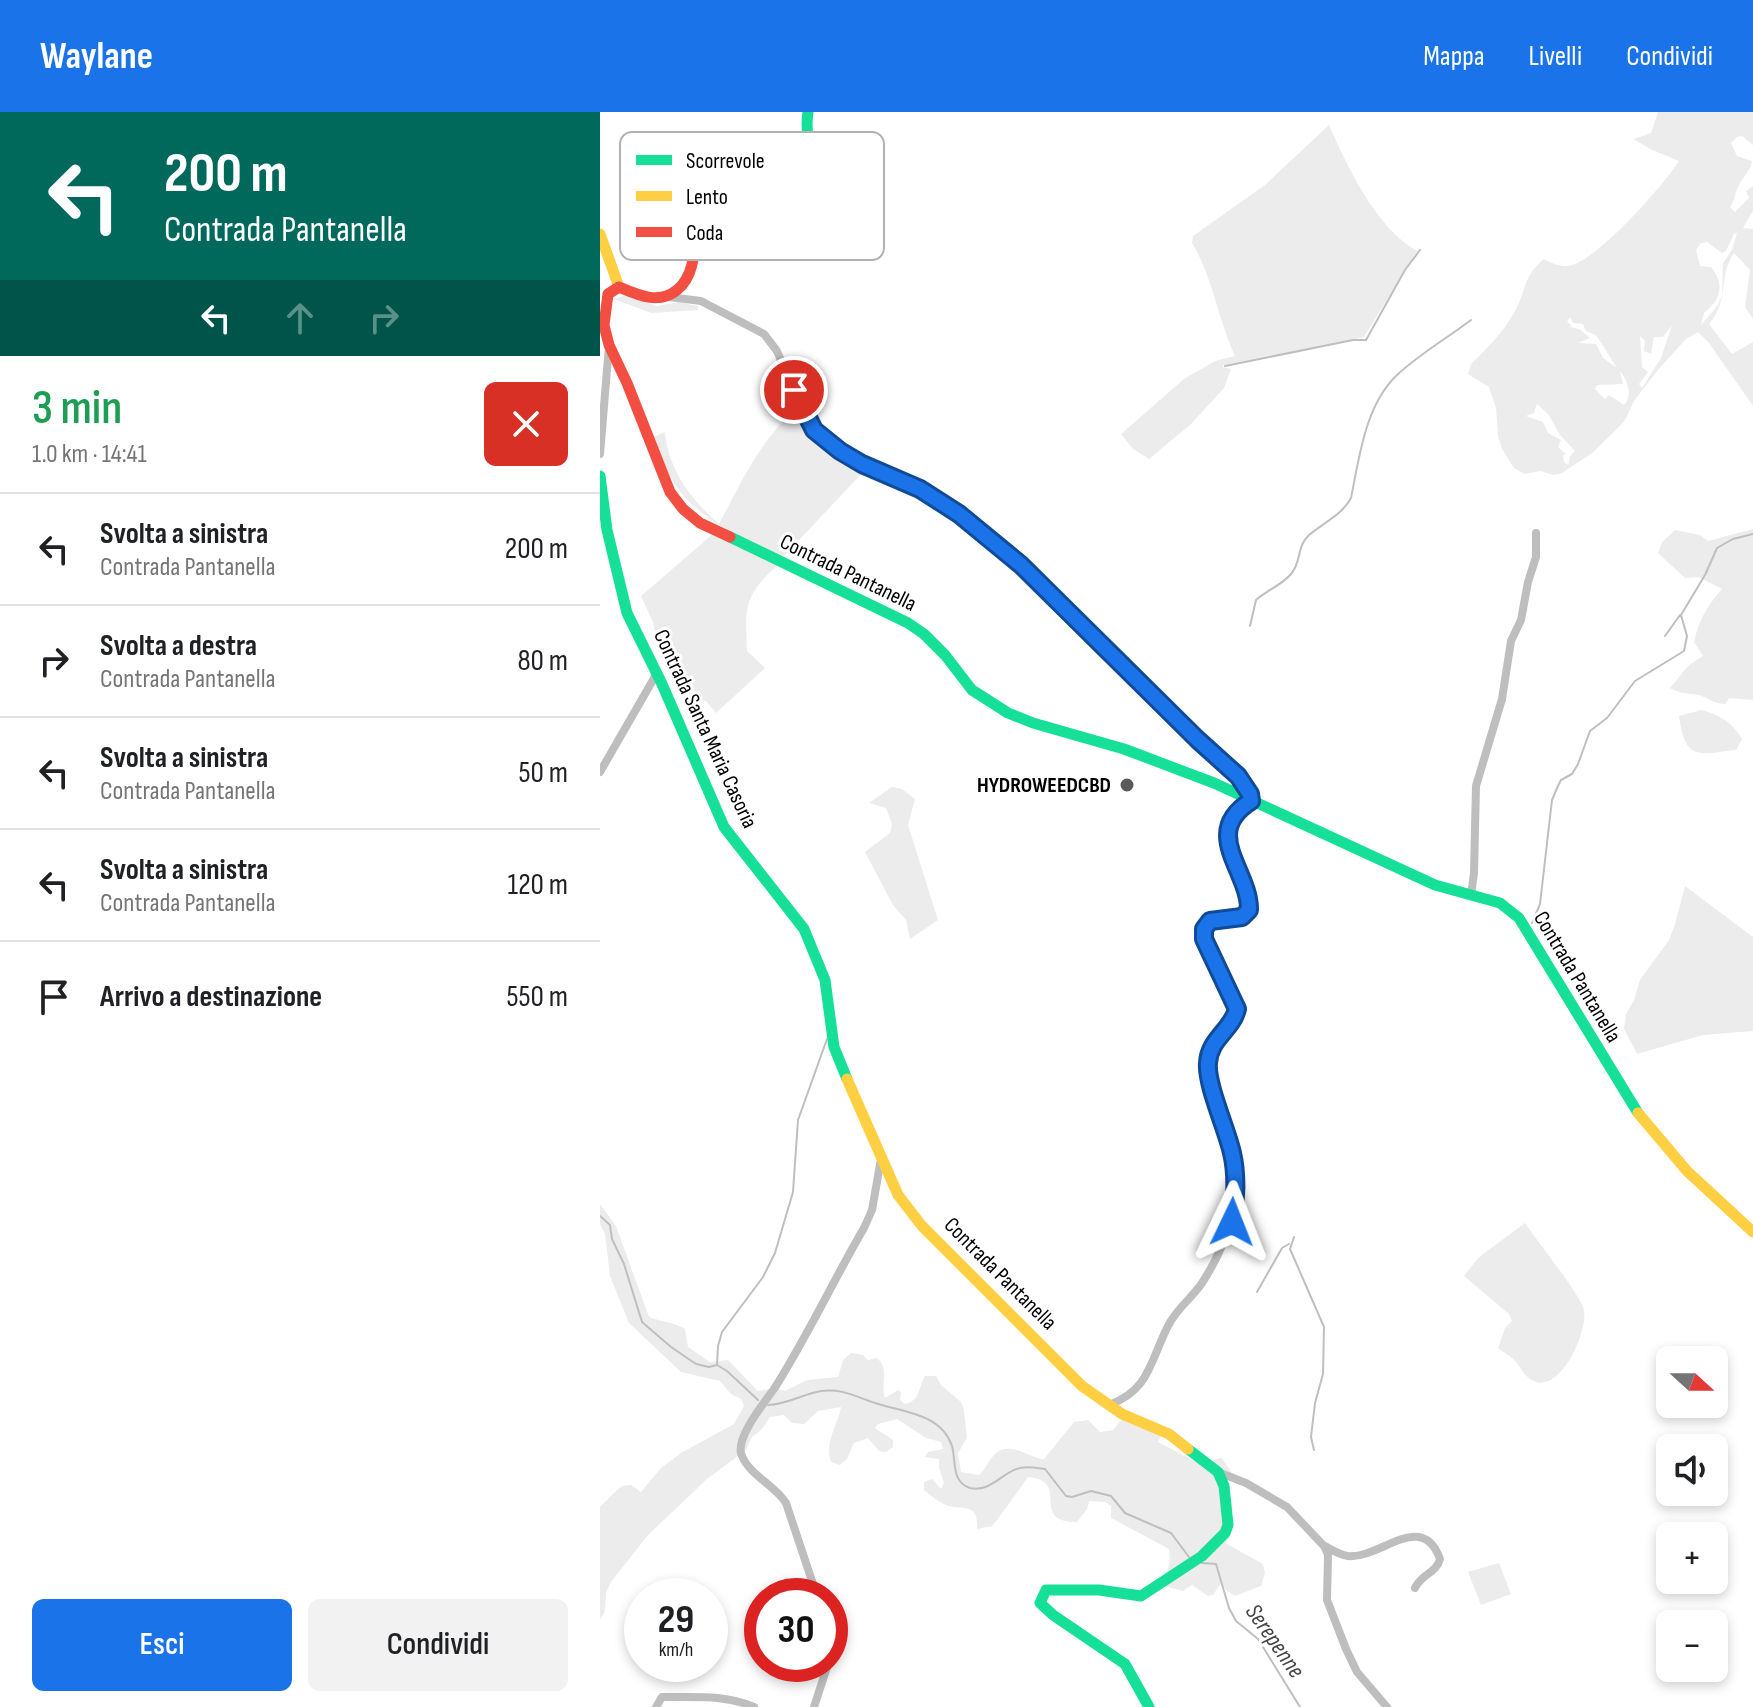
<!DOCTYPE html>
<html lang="it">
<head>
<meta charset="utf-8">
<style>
  body { margin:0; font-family:"Sofia Sans Condensed",sans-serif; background:#f2f2f2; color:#202124; height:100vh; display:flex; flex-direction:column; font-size:30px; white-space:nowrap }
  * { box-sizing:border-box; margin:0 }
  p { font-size:26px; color:#757577 }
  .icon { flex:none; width:44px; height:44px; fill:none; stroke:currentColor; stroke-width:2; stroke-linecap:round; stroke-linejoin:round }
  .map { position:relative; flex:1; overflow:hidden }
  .details { display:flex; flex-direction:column; background:#fff; width:600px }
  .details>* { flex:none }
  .banner { background:#00695c; color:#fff; overflow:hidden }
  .needle { width:52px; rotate:111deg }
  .buttons { position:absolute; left:1056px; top:1234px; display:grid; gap:16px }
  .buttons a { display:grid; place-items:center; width:72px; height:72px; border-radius:12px; background:#fff; box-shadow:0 4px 12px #0003; font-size:40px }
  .speed { position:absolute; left:24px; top:1466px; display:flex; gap:16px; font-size:40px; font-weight:700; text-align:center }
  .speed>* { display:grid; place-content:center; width:104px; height:104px; border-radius:50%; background:#fff; box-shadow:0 4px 12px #0003; line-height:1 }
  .speed small { font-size:20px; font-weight:400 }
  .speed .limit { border:12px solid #d22; background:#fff; color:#111 }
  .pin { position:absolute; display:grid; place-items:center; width:68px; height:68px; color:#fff; margin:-34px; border:4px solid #fff; border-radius:50%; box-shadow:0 2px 8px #0007 }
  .me { position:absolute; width:88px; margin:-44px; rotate:2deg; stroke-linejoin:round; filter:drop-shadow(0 0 6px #0008) }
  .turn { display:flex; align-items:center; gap:28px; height:168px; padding:0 32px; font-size:36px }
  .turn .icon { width:104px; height:104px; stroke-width:2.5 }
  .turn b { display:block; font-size:56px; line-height:68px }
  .lanes { display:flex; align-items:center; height:76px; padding:0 32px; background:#0003; justify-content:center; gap:40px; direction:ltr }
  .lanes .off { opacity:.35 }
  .round { display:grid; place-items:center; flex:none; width:84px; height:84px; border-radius:12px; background:#f2f2f2 }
  .headline { display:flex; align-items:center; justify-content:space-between; height:136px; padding:0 32px }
  h1 { font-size:48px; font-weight:600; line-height:60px; color:#1e9e55 }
  .button { display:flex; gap:16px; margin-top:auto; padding:16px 32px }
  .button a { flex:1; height:92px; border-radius:12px; background:#1a73e8; color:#fff; font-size:32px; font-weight:600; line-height:92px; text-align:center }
  .button a+a { background:#f2f2f2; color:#202124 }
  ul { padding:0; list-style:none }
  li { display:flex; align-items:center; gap:24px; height:112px; padding:0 32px; border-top:2px solid #e0e0e0 }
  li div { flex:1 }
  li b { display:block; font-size:30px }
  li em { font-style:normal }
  header { display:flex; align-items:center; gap:48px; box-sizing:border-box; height:112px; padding:0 40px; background:#1a73e8; color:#fff }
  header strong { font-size:38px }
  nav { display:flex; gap:44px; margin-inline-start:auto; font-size:28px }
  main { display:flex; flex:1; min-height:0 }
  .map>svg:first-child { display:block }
  .green { fill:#ececec; fill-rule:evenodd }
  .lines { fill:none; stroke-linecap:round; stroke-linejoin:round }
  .stream { stroke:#bfbfbf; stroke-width:2 }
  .street { stroke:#bebebe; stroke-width:8 }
  .fast { stroke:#16e098; stroke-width:11 }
  .slow { stroke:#ffcf43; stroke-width:11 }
  .jam { stroke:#f24e42; stroke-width:11 }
  .route-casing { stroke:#114b97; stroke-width:20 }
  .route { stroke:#1a73e8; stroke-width:14 }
  .poi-dot { fill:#595959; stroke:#fff; stroke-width:3 }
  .labels { text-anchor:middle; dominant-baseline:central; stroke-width:6; stroke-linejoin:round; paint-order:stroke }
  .street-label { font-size:22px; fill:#000; stroke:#fff }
  .poi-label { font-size:22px; font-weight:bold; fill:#000; stroke:#fff; text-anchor:end }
  .water-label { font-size:24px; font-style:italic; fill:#444; stroke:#fff }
  .key { fill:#fff; stroke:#b2b2b2; stroke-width:2 }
  .key-label { font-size:22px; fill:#000 }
</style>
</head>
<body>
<header>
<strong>Waylane</strong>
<nav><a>Mappa</a><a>Livelli</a><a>Condividi</a></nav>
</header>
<main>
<section class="details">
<div class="banner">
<div class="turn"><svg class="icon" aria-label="left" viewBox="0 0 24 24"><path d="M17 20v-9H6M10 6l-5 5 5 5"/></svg><div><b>200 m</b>Contrada Pantanella</div></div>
<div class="lanes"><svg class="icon" aria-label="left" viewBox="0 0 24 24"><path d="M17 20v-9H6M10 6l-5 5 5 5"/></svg><svg class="icon off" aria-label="ahead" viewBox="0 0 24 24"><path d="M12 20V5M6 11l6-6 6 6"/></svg><svg class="icon off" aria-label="right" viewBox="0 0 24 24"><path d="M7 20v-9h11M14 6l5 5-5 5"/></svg></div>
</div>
<div class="headline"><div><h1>3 min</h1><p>1.0 km · 14:41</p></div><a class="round" style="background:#d93025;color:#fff"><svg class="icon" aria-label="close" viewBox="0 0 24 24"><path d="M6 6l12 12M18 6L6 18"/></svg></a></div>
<ul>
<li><svg class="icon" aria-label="left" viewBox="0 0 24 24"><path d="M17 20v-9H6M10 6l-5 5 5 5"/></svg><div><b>Svolta a sinistra</b><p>Contrada Pantanella</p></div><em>200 m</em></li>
<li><svg class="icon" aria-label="right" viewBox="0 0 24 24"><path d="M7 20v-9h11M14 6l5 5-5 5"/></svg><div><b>Svolta a destra</b><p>Contrada Pantanella</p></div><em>80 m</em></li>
<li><svg class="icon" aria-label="left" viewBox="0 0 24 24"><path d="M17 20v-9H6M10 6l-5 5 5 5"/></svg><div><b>Svolta a sinistra</b><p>Contrada Pantanella</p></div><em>50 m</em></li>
<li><svg class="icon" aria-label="left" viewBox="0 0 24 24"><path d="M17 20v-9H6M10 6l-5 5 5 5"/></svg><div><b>Svolta a sinistra</b><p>Contrada Pantanella</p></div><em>120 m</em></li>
<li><svg class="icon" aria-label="arrive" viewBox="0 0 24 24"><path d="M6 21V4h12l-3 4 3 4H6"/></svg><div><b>Arrivo a destinazione</b></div><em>550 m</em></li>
</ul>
<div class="button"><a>Esci</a><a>Condividi</a></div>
</section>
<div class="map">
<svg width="1153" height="1595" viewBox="0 0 1153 1595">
  <rect width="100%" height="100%" fill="#fff"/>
  <path class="green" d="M1058 0H1153V33L1142 24 1137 25 1131 31 1137 44 1152 49C1150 61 1142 65 1138 75 1134 83 1136 86 1130 95L1135 100 1149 86 1146 79 1153 74V99L1143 116 1153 117V207L1145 195 1150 158 1134 141C1118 163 1130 188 1109 212L1132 242 1153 230V294L1109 231 1098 220 1086 227 1057 259 1034 289 1025 308 1015 319 992 341 962 361 954 363 940 359 925 362 914 356 902 337 898 324 896 296 889 275 868 262 871 252C889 235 909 214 919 191 928 169 925 164 944 147 951 151 960 155 968 154 995 151 1064 73 1079 49L1050 37 1034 27 1051 21ZM1137 121 1132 138 1123 151 1122 183 1118 193 1101 213 1104 201C1120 188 1126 174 1111 155L1100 154 1096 138 1101 131 1107 130 1122 141 1126 139 1134 122ZM970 205 973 211 983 212 986 219 996 223 1017 256 1003 246 996 232 978 231 990 226 979 217 970 215 972 213 967 210ZM1072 213 1061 246 1042 276 1039 272 1048 260 1042 255 1040 224 1045 229 1044 239 1051 242 1054 225H1063ZM1020 259C1028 269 1033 284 1024 293L1009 283 1005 287 995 277 997 273 1023 272ZM937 292 948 302 960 323 975 339 970 344 968 353 964 350 963 343 966 342 958 335 961 328 948 321 943 310 926 304 934 301Z
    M729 13C747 54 776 116 817 139L764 225 688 242 623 253V255L631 257 624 276 591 312 549 347 533 337 521 322 584 267 615 249 635 244C618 208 613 165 592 131L593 124 665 73Z
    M26 183 56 194 79 190 98 194V198L51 201 14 187Z
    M196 297C213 325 238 341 265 358L182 446C144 426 98 409 74 371 65 357 60 340 54 325L65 320C68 357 91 388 119 412 141 371 160 328 196 297Z
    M1153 417V588L1129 586 1125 592C1111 591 1108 585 1098 583 1087 581 1080 582 1070 576L1089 553 1103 544 1094 530C1099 508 1107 494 1122 477L1099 465 1085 466 1058 441 1062 430 1075 418 1100 423 1108 429Z
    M114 421 179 452C144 483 145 494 147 539L165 556 116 601 106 589 92 587 84 579 73 550 56 526 53 510 41 484Z
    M1101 598C1119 602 1133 611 1142 627L1136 638C1099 642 1085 650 1079 604Z
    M292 675 302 677 315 687 308 713 338 808 310 827 306 808 293 793 265 740 290 721 292 712 286 696 269 691Z
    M1085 774 1153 825V919L1103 923 1037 942 1024 917 1026 902 1034 888 1040 868 1069 828 1075 812Z
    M0 1092 16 1114 49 1205C59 1209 77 1211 85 1217L88 1235 110 1250 128 1248 158 1279 176 1276 185 1279 207 1268 238 1265 243 1248 251 1241 263 1243 268 1248 277 1246C290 1257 280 1272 285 1286L298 1278 301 1280 300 1288 305 1292C321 1288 318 1276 325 1264H336L341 1273 361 1290 364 1298 367 1326 358 1341 361 1360 379 1363C386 1357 388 1349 395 1342 409 1328 429 1346 444 1347L474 1310 488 1308 500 1320 513 1318 521 1308H528L562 1321 558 1330 606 1355 615 1347 622 1346 633 1363 624 1365C629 1384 639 1403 624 1419L627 1432 663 1452 665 1461 661 1474 635 1484 627 1479 621 1471 613 1483 608 1484 592 1473 583 1479 564 1474 570 1448 569 1437 511 1406V1394L505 1390 489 1389 487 1397 477 1410C428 1410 472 1369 428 1365 416 1382 405 1398 392 1414L377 1417C379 1389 361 1399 346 1393 339 1390 330 1383 324 1378V1370L332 1367 341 1377 344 1371 339 1356V1347L325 1345 328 1340 343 1337 341 1330 326 1326 297 1307 278 1312 275 1316 293 1328V1335L286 1340 279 1339 268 1326 254 1331 247 1347 240 1353 231 1350C224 1330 238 1313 241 1295L218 1299 204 1312 192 1311 184 1303 170 1305 162 1317 152 1325 146 1338 107 1367 48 1423 11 1470 6 1481 5 1499 0 1508V1395L16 1379 22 1374 31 1373 41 1380 61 1356 81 1341 134 1312 144 1294 141 1287 131 1282 120 1269 81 1260 29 1211 10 1164 5 1122 0 1112Z
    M925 1111C936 1128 981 1183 984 1198 988 1219 961 1281 934 1269 925 1265 922 1258 917 1251 912 1245 904 1241 898 1236L905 1216 912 1209 909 1202 864 1164 878 1146Z
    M899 1451 911 1482 881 1493 868 1460Z"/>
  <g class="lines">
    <path class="stream" d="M625 254 753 228H766L805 158 820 138
      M650 514 656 488C667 478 682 473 691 462 702 450 696 435 709 423 723 411 742 403 751 386 759 347 765 294 796 264 819 242 846 227 871 208
      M1065 524 1080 503
      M932 811 940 792 952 688 957 676 961 668 972 662 978 652 990 619 1007 606 1035 569 1084 539 1087 524 1081 503 1105 463 1117 436 1133 427 1153 422
      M0 1104 10 1113 12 1127 24 1152 42 1210 71 1235 96 1252 109 1255 117 1253 127 1259 158 1288
      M694 1125 690 1137 724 1215 723 1262 715 1291 711 1325 714 1338
      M657 1180 682 1136 689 1132
      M117 1253 118 1234 122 1220 163 1165 175 1141 193 1080 198 1008 227 927
      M168 1293C188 1292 203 1282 221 1279 242 1276 256 1285 275 1291 302 1300 341 1301 352 1334 356 1348 351 1370 370 1376 391 1381 403 1359 420 1356 428 1354 437 1356 445 1357L466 1384 472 1385 491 1379 511 1384 525 1401 571 1421 589 1445
      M602 1451 616 1452 629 1496 636 1509 658 1527 700 1595"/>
    <path class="street" d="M69 185 101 189 164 222 177 239 201 296 214 318 240 339 262 352 320 377 359 402 421 453 598 628 638 664 650 682 651 689C601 721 649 758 649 798L642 805 610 809 604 817V827L637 897C632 919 605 929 607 955 610 985 628 1014 633 1043 640 1091 628 1131 602 1171 592 1186 577 1196 568 1214 550 1249 550 1278 509 1293
      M0 342 9 234
      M0 660 57 561
      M871 783 874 761 876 674 902 587 911 529 921 508 928 470 936 445V421
      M618 1360 646 1371 687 1395 724 1434 728 1443 727 1488 746 1537 757 1560 787 1595
      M725 1434C732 1438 740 1443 748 1444 781 1447 822 1397 840 1447 836 1462 822 1461 815 1476
      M217 1484 186 1391C175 1373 147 1362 141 1341 137 1324 164 1291 174 1277 207 1225 233 1169 264 1116L272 1098 281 1047
      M56 1595 62 1585H69C98 1585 127 1583 154 1595
      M214 1595 228 1552"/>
    <path class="fast" d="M208 0C201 50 233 47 251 85L244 97 224 98
      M0 364 7 418 27 501 62 572 124 715 204 817 225 868 234 935 247 967
      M130 425 308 511 324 522 345 543 372 578 408 601 433 611 524 637 614 671 835 773 900 791 919 806 1038 1001
      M549 1595 525 1552 453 1503 440 1491 446 1478H499L541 1484 602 1444 625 1421 628 1413 624 1374 618 1360 588 1337"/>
    <path class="slow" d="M0 122 19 175
      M247 967 298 1083 322 1114 482 1274 522 1302 569 1322 588 1337
      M1038 1001 1087 1059 1153 1120"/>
    <path class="jam" d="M19 175 8 182 4 213 9 233 27 271 70 380 83 397 100 411 130 425
      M19 175C38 183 59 193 77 178 111 151 78 82 123 74 153 68 194 93 224 98"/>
  </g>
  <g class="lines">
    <defs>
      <path id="route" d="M194 278 214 318 240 339 262 352 320 377 359 402 421 453 598 628 638 664 650 682 651 689C600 721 650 759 649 798L642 805 610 809 604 817V827L637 897C632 918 609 927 608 951 606 972 627 1018 632 1041 637 1062 636 1089 632 1110"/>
    </defs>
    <use href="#route" class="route-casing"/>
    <use href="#route" class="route"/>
  </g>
  <circle class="poi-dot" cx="527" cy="673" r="8"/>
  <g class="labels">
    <g class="street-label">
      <text transform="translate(248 461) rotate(26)">Contrada Pantanella</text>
      <text transform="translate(105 617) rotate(65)">Contrada Santa Maria Casoria</text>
      <text transform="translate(977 865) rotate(59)">Contrada Pantanella</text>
      <text transform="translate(400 1162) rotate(45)">Contrada Pantanella</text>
    </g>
    <g class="poi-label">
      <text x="511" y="673">HYDROWEEDCBD</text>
    </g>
    <g class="water-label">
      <text transform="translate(675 1529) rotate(55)">Serepenne</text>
    </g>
  </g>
  <rect x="20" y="20" width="264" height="128" rx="12" class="key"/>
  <rect x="36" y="43" width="36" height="10" fill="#16e098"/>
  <rect x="36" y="79" width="36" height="10" fill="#ffcf43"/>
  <rect x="36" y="115" width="36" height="10" fill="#f24e42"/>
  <g class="key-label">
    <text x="86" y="56">Scorrevole</text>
    <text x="86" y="92">Lento</text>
    <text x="86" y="128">Coda</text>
  </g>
</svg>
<div class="buttons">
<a><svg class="needle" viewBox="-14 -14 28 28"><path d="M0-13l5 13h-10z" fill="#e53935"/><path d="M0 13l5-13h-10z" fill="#757577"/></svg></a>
<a><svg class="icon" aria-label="sound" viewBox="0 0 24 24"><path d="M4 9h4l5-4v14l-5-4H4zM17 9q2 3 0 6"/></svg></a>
<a>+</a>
<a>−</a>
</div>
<div class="speed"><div>29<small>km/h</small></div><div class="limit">30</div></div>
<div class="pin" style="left:194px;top:278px;background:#d93025"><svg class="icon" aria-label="arrive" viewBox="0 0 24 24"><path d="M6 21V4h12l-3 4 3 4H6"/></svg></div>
<svg class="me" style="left:632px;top:1110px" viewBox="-20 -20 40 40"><path d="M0-17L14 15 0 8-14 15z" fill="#1a73e8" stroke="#fff" stroke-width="4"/></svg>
</div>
</main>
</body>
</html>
